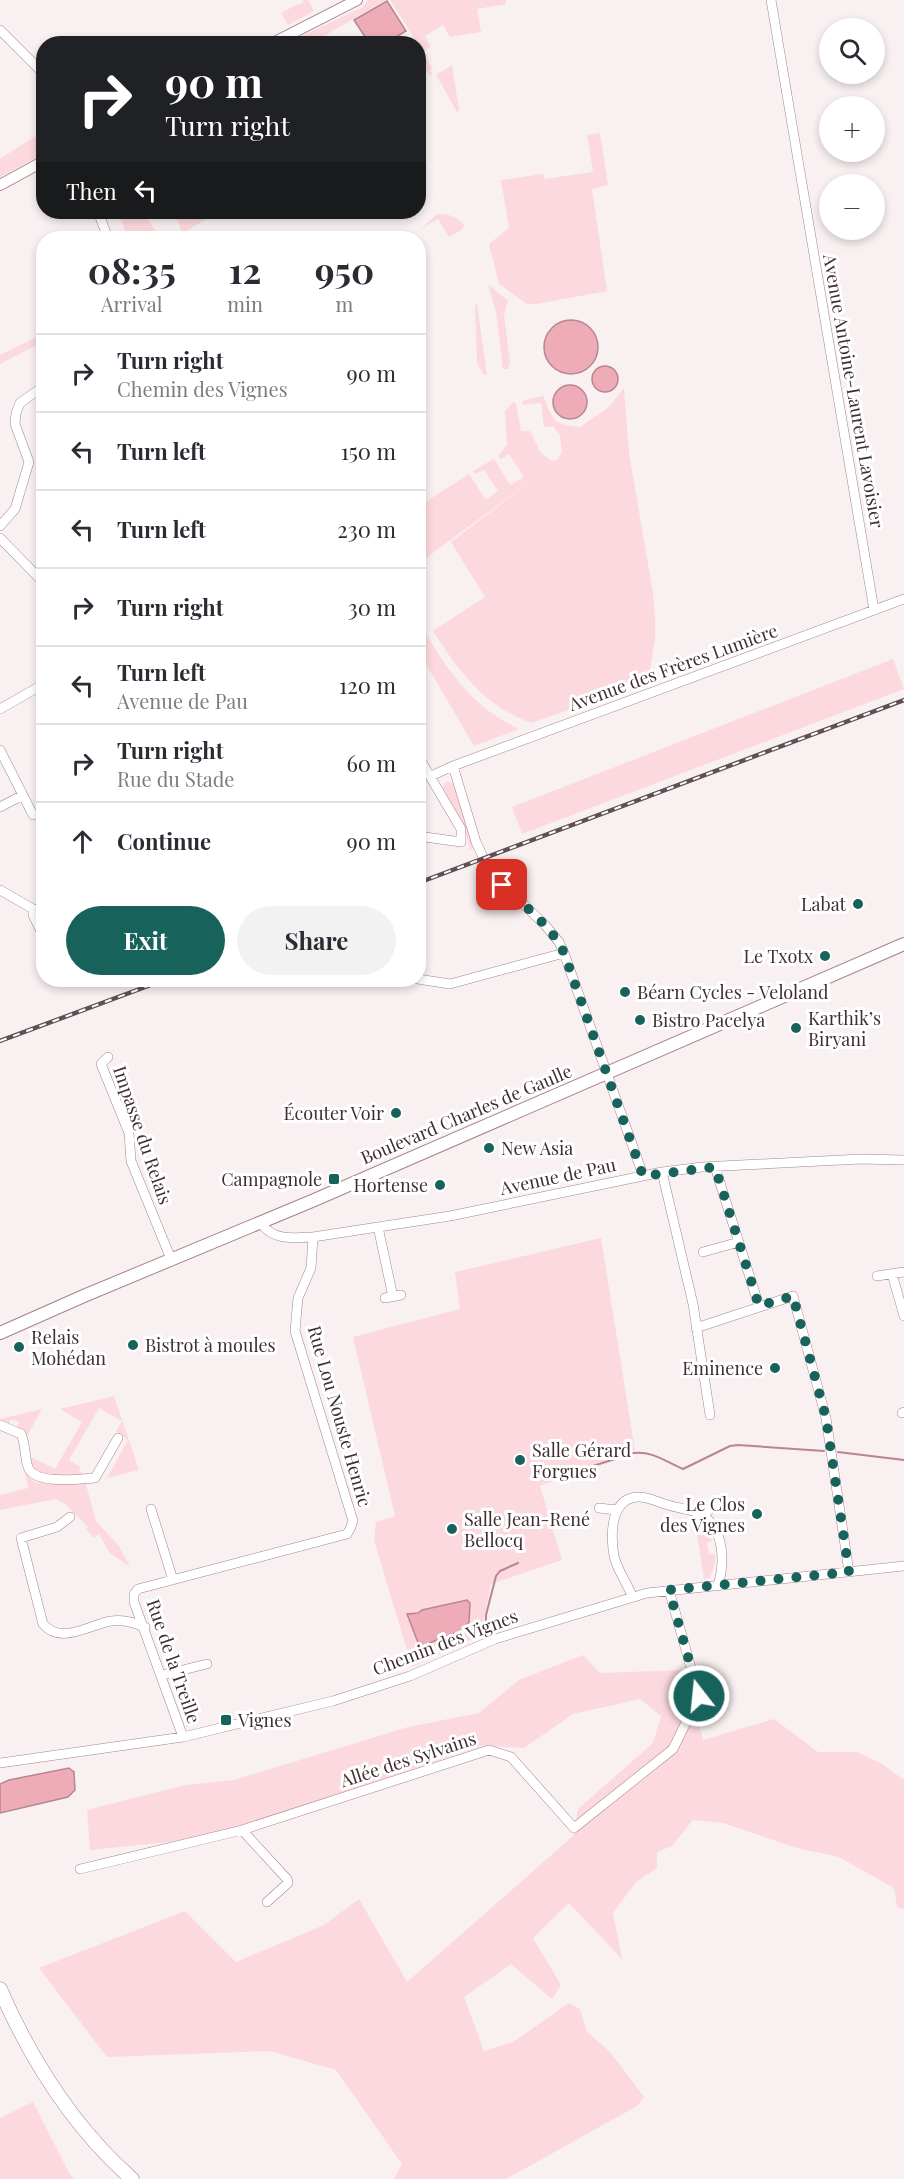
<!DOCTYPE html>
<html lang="en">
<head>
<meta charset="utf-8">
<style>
  body { margin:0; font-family:"Playfair Display",serif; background:#f2f2f3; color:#2b2b33; height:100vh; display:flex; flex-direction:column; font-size:22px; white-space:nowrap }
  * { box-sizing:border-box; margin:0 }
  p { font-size:20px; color:#7c7c81 }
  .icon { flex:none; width:33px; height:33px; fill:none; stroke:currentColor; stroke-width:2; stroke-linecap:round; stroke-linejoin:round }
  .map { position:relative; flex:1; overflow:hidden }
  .details { position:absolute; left:36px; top:231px; width:390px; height:756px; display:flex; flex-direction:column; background:#fff; border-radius:24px; box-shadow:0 3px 9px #0003 }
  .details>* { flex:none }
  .banner { position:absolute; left:36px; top:36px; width:390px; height:183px; border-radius:24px; box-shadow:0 3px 9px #0003; background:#202124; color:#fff; overflow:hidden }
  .buttons { position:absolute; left:819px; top:18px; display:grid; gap:12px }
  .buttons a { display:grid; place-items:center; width:66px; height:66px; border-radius:50%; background:#fff; box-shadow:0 3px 9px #0003; font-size:30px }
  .pin { position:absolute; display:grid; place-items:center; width:51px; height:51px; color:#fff; margin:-26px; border-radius:12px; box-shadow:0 3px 9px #0006 }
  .me { position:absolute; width:66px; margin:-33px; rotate:344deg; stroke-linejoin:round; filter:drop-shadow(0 0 4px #0008) }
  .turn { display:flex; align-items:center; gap:21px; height:126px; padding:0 30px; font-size:27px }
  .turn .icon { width:78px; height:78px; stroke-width:2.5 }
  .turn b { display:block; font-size:42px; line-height:51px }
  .then { display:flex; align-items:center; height:57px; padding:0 30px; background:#0003; gap:12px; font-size:22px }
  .eta { display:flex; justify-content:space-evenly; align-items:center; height:102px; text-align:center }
  .eta b { font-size:36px; font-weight:700; line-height:42px }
  .primary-button { display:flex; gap:12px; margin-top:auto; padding:12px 30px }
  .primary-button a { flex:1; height:69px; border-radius:36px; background:#17635c; color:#fff; font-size:24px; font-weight:700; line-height:69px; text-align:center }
  .primary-button a+a { background:#f2f2f3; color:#2b2b33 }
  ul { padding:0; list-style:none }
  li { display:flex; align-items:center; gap:18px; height:78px; padding:0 30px; border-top:2px solid #e1e1e2 }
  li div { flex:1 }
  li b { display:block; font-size:22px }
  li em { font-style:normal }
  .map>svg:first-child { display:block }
  .green { fill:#fcd9df }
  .water { fill:#edacb8; stroke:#b98690; stroke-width:1.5 }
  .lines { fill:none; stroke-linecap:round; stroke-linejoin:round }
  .stream { stroke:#b98690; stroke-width:2 }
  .minor-casing { stroke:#aa838a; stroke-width:10 }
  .tertiary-casing { stroke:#aa838a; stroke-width:12 }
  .secondary-casing { stroke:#aa838a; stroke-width:14 }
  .primary-casing { stroke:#aa838a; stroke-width:15 }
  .minor { stroke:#fff; stroke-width:9 }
  .tertiary { stroke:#fff; stroke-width:10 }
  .secondary { stroke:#fff; stroke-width:12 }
  .primary { stroke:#fff; stroke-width:14 }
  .rail-casing { stroke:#5f5053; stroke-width:4.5 }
  .rail { stroke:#fff; stroke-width:2; stroke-dasharray:7; stroke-linecap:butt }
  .route { stroke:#17635c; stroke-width:10; stroke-dasharray:0 18 }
  .poi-dot { fill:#17635c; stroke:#fff; stroke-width:2 }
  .labels { text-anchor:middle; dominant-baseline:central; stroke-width:6; stroke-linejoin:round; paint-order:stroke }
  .street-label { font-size:18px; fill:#3f2e32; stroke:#fff }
  .poi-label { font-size:18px; fill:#3f2e32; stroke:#fff; text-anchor:start }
</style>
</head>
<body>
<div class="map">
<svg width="904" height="2179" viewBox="0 0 904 2179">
  <rect width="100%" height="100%" fill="#f9f0f1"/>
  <path class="green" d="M304 0H308L314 11 288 25 281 13 296 5 302 4Z
    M368 0H386L312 43H287L363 7Z
    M390 0H506V4L477 9 481 32 450 37 443 25 425 36 431 46 423 52 432 68 430 70 432 74 430 76 419 57 418 44Z
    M452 65 459 110 457 112 436 75Z
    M43 131V154L0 177V159Z
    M600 133 608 185 592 189 607 291 536 304H527L499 284 489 244 509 228 501 180 543 174 544 179 593 172 587 135Z
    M118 212H143L160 238H128Z
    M174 212H210L209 213 211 216 185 232H182Z
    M437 214C448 214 457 216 464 225L463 229 449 237 438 219 421 229Z
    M488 284 508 301 504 315 510 362 508 369H503L496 312Z
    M477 304 487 375H484L477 363 475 305Z
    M43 334V342L0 364V355Z
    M624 388 629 453 653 593 655 618V638L650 670 646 679 639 685 531 723C486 707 458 671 433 631L485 597 451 542 542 473 419 563V506L469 474 486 500 498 491 484 470 475 474 473 471 494 459 510 485 524 477 509 454 501 459 498 456 507 445 505 411 513 402 516 403 521 431H530L541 453 552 461 557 460 562 452 560 436 553 426 544 427 541 403 523 405 522 401 543 396C553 419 552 425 580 427L609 407Z
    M419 622C445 667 470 706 519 729L474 746 419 652Z
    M893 659 904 689 522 834 512 807Z
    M448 781 453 784 474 848 470 850 463 823 443 788V785Z
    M601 1238 635 1451 540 1486 562 1560 491 1584 481 1635 412 1667 374 1540 376 1522 395 1516 353 1337 460 1309 455 1272Z
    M114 1396 139 1470 107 1478 128 1440 116 1431 122 1421 99 1408 69 1460 81 1467 79 1471 84 1474 41 1476 35 1473 29 1460 31 1457 55 1469 82 1422 60 1409Z
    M42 1409 26 1438 21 1429 17 1427 19 1422 11 1419 9 1424 0 1419Z
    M25 1471 32 1480 38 1483 85 1481 96 1521 119 1546 130 1567 109 1552 99 1534 94 1538 86 1529 88 1527 65 1504 56 1499 0 1510V1495L28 1488Z
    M695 1520 709 1533 712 1541 707 1543 709 1554H715V1563L710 1578 704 1579Z
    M583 1655 600 1673 684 1670 703 1740 774 1719 818 1752H857L882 1764 904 1780V1909L897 1907 894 1888 839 1857 797 1848 723 1823 693 1820 672 1846 657 1852V1868L636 1882 613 1913 622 1959 569 1903 533 1938 561 1985 552 1999 511 1964 464 1997 484 2051 513 2042 569 2003 580 2009 587 2032 610 2052 644 2097 637 2106 506 2179H394L402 2164 336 2070 270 2051 107 2057 39 1968 185 1911 236 1962 324 1925 359 1899 407 1982 573 1836 578 1809 653 1743 661 1716 640 1699 573 1714 524 1748 482 1746 243 1825 169 1842 90 1850 87 1810 186 1785 234 1780 408 1727 479 1713 519 1680Z
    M33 2102 68 2171 74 2179H0V2118Z"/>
  <path class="water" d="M387 1 406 31 386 43H369L354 20Z
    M544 347a27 27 0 1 1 54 0a27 27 0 1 1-54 0Z
    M592 379a13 13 0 1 1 26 0a13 13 0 1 1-26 0Z
    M553 402a17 17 0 1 1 34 0a17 17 0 1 1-34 0Z
    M467 1600 470 1603 469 1622 464 1630 424 1645H419L407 1614 418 1613 422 1610Z
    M69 1768 74 1772 75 1790 68 1797 0 1813V1784L9 1780Z"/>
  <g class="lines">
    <path class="stream" d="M838 1452 904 1460
      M552 1479 634 1453C653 1451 666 1462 683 1469L730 1446 738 1445 824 1451
      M486 1632V1615L496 1576 500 1571 518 1563"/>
    <defs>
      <path id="minor" d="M771 0 874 610
        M0 30 44 74
        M98 212 108 238
        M0 526 15 509 29 462 15 424 16 413 20 403 44 386
        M0 538 44 583
        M0 709 44 684
        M0 750 33 815
        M418 756 461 829V842L418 836
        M453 766 476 842 490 872 545 925 559 942 564 953 643 1175
        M431 776 453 766 904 599
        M0 807 23 795
        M0 890 35 910
        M44 907 35 910 33 915 44 937
        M418 979 450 984 564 953
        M108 1057 101 1064 129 1133 131 1161 171 1259
        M715 1167 759 1306
        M662 1172 693 1304 710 1415
        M261 1223C273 1241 293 1238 313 1237L450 1216 662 1172 702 1167 861 1159 904 1160
        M378 1227 393 1297
        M703 1252 739 1242
        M892 1274 904 1316
        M877 1276 904 1272
        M385 1298 401 1295
        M696 1328 793 1296 826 1418 849 1572
        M902 1413 904 1412
        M0 1425 21 1434C26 1444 24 1456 28 1467 34 1485 79 1479 95 1478L118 1438
        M599 1508 616 1510
        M151 1509 173 1580
        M703 1516 714 1505
        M70 1517 57 1527 21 1538 43 1624C61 1645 89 1625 111 1621 123 1619 134 1623 145 1627
        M632 1596C626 1580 614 1566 613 1549 611 1530 612 1499 637 1497 648 1496 659 1503 668 1505 680 1509 694 1509 704 1516 724 1531 725 1563 718 1585
        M162 1675 207 1664
        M183 1737 134 1602V1594L138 1589 347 1534 350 1529 353 1521 295 1331 298 1298 311 1268 313 1237
        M0 1763 183 1737 333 1701 410 1676 495 1639 647 1593 904 1566
        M80 1869 242 1830
        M267 1902 288 1883 287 1879 242 1830 489 1750 511 1757 574 1828 673 1749 699 1696 669 1590"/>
      <path id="tertiary" d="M271 44 357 0
        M0 185 44 161"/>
      <path id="secondary" d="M0 1333 86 1295 312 1201 904 944"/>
      <path id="primary" d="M0 1989C31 2060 73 2127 132 2179"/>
    </defs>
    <use href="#minor" class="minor-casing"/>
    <use href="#tertiary" class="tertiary-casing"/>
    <use href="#secondary" class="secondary-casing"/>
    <use href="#primary" class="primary-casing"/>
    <use href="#minor" class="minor"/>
    <use href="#tertiary" class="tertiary"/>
    <use href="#secondary" class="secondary"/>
    <use href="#primary" class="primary"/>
    <defs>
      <path id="rail" d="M418 883 904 700
        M0 1041 164 980"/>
    </defs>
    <use href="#rail" class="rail-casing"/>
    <use href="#rail" class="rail"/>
  </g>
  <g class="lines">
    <path class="route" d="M502 885C524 906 551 925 564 953L643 1176 715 1167 759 1306 793 1296 826 1418 849 1572 669 1590 699 1696"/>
  </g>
  <g class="poi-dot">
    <circle cx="858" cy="904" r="6"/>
    <circle cx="825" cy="956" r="6"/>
    <circle cx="625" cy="992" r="6"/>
    <circle cx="640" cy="1020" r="6"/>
    <circle cx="796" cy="1028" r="6"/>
    <circle cx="396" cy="1113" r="6"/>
    <circle cx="489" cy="1148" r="6"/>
    <rect x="328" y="1173" width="12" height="12" rx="3"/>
    <circle cx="440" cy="1185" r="6"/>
    <circle cx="133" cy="1345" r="6"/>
    <circle cx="19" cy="1347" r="6"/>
    <circle cx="775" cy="1368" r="6"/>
    <circle cx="520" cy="1460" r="6"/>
    <circle cx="757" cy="1514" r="6"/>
    <circle cx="452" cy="1529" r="6"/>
    <rect x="220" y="1714" width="12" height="12" rx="3"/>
  </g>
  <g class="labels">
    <g class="street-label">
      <text transform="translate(854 391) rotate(80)">Avenue Antoine-Laurent Lavoisier</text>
      <text transform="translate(673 667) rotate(-20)">Avenue des Frères Lumière</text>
      <text transform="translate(466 1114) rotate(-23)">Boulevard Charles de Gaulle</text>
      <text transform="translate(143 1135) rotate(71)">Impasse du Relais</text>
      <text transform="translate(558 1176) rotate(-12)">Avenue de Pau</text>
      <text transform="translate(340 1416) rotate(74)">Rue Lou Nouste Henric</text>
      <text transform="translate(445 1642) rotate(-21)">Chemin des Vignes</text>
      <text transform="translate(174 1661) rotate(71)">Rue de la Treille</text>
      <text transform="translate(408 1759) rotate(-18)">Allée des Sylvains</text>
    </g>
    <g class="poi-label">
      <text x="846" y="904" text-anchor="end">Labat</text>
      <text x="813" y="956" text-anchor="end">Le Txotx</text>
      <text x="637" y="992">Béarn Cycles - Veloland</text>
      <text x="808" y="1018">Karthik’s<tspan x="808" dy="21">Biryani</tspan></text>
      <text x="652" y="1020">Bistro Pacelya</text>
      <text x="384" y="1113" text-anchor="end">Écouter Voir</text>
      <text x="501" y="1148">New Asia</text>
      <text x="322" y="1179" text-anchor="end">Campagnole</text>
      <text x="428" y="1185" text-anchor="end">Hortense</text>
      <text x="31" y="1337">Relais<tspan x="31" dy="21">Mohédan</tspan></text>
      <text x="145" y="1345">Bistrot à moules</text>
      <text x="763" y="1368" text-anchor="end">Eminence</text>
      <text x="532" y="1450">Salle Gérard<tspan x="532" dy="21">Forgues</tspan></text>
      <text x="745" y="1504" text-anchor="end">Le Clos<tspan x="745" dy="21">des Vignes</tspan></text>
      <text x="464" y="1519">Salle Jean-René<tspan x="464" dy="21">Bellocq</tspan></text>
      <text x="238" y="1720">Vignes</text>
    </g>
  </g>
</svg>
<div class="buttons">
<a><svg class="icon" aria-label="search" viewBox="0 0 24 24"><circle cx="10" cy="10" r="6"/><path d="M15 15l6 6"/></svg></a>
<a>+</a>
<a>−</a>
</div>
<div class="pin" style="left:502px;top:885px;background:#d93025"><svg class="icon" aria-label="arrive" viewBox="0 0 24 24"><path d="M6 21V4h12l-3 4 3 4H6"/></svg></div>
<svg class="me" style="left:699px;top:1696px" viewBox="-20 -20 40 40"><circle r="17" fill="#17635c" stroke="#fff" stroke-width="3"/><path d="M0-11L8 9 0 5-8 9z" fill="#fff"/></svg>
<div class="banner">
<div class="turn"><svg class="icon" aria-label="right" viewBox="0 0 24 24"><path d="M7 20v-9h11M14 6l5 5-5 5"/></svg><div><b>90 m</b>Turn right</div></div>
<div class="then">Then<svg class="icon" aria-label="left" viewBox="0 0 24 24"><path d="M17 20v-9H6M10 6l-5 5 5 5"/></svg></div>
</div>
<section class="details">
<div class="eta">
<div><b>08:35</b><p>Arrival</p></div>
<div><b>12</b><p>min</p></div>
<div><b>950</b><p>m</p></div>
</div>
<ul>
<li><svg class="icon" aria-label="right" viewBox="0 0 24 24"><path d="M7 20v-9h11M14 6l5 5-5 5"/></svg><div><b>Turn right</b><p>Chemin des Vignes</p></div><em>90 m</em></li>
<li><svg class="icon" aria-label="left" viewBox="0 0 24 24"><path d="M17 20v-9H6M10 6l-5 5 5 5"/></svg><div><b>Turn left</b></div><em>150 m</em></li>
<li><svg class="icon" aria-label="left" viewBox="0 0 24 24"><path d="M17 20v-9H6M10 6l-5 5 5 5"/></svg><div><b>Turn left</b></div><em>230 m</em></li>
<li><svg class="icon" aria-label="right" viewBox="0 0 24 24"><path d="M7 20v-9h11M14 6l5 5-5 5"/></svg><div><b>Turn right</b></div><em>30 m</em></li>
<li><svg class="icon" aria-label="left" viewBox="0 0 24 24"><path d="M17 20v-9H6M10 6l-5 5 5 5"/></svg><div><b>Turn left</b><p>Avenue de Pau</p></div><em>120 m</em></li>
<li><svg class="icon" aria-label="right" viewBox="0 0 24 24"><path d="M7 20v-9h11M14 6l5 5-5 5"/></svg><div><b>Turn right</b><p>Rue du Stade</p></div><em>60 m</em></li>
<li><svg class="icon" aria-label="ahead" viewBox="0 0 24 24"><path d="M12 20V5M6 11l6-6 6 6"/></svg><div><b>Continue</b></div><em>90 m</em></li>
</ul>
<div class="primary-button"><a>Exit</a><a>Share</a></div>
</section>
</div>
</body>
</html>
